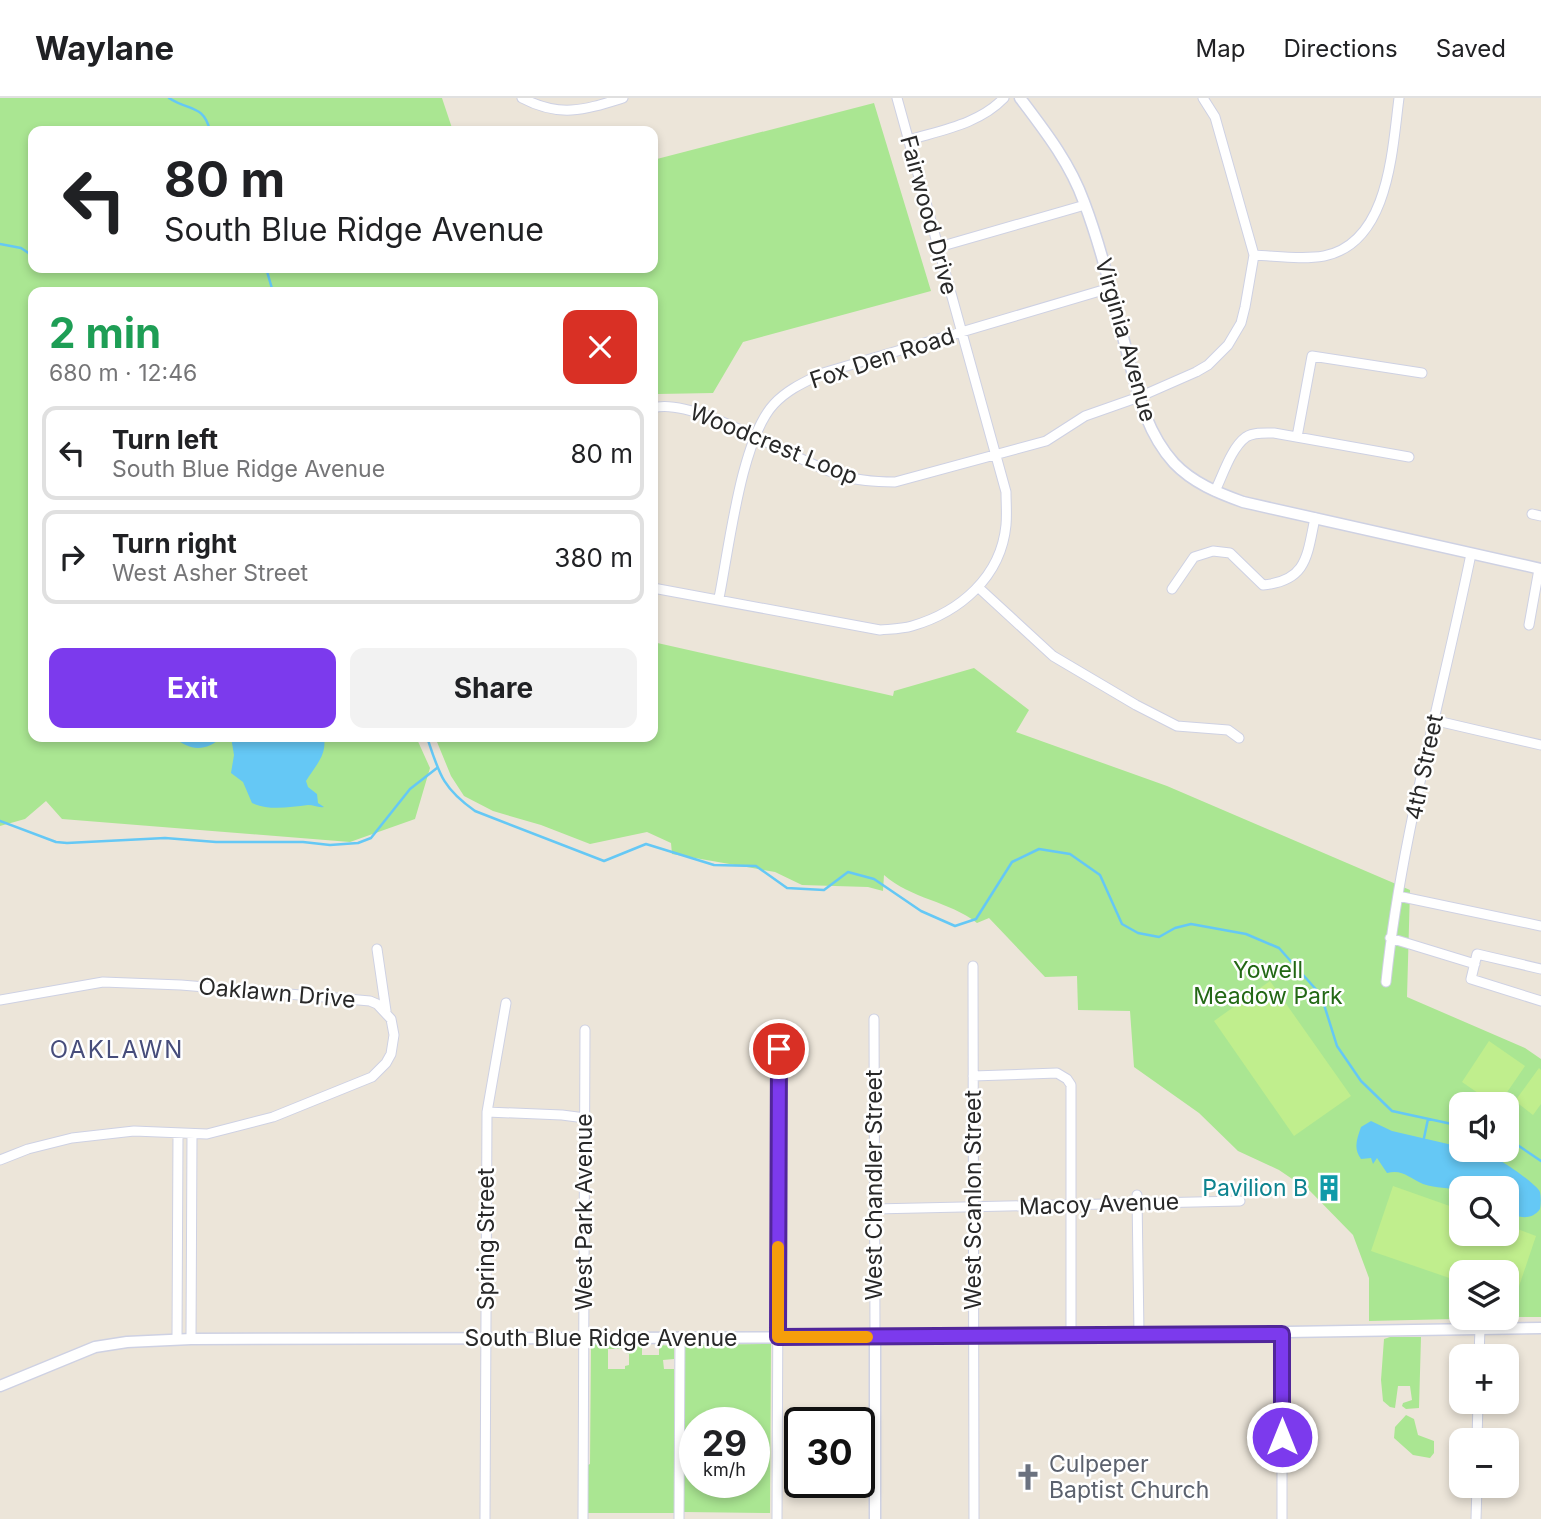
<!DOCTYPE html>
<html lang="en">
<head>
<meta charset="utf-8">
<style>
  body { margin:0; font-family:Inter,sans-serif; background:#f2f2f2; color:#202124; height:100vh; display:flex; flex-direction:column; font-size:26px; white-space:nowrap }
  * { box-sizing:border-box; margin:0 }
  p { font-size:23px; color:#757577 }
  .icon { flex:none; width:38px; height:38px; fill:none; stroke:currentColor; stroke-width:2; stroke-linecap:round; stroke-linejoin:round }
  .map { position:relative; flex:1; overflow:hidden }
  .panel { position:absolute; left:28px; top:189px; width:630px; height:455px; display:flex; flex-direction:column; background:#fff; border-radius:14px; box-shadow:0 4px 10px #0003 }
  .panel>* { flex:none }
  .hud { position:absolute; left:28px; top:28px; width:630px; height:147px; border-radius:14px; box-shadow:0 4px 10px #0003; background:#fff; color:#202124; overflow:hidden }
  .fabs { position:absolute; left:1449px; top:994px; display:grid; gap:14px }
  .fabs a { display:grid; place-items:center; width:70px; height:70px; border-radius:14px; background:#fff; box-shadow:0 4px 10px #0003; font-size:35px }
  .speed { position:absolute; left:679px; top:1309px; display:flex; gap:14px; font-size:35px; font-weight:700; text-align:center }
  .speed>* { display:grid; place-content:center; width:91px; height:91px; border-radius:50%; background:#fff; box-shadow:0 4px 10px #0003; line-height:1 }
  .speed small { font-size:18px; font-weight:400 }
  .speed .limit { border:4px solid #111; border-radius:10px; background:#fff; color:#111 }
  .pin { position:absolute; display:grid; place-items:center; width:60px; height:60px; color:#fff; margin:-30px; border:4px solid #fff; border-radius:50%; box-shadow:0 2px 7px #0007 }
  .me { position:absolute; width:77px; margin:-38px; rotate:0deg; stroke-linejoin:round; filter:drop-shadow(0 0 5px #0008) }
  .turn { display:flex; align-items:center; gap:24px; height:147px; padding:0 21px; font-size:32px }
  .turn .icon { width:91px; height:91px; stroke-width:2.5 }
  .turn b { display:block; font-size:49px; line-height:60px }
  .round { display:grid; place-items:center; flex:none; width:74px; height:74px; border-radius:14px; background:#f2f2f2 }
  .overview { display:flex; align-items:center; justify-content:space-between; height:119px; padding:0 21px }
  h1 { font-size:42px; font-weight:700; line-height:52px; color:#1e9e55 }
  .primary-button { display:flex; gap:14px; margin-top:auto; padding:14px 21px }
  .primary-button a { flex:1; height:80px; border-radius:14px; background:#7c3aed; color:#fff; font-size:28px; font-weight:700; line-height:80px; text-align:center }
  .primary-button a+a { background:#f2f2f2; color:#202124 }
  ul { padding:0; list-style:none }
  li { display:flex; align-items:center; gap:21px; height:94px; margin:0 14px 10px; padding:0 7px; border:4px solid #e0e0e0; border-radius:14px }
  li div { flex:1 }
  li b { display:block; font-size:26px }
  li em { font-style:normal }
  header { display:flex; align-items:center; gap:42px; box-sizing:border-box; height:98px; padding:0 35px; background:#fff; border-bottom:2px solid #e0e0e0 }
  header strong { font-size:33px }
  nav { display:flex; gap:38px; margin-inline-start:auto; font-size:24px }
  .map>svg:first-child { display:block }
  .green { fill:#aae692; fill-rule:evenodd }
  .pitch { fill:#c0ee8d }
  .water { fill:#65c8f5 }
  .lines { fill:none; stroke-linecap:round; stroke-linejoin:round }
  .stream { stroke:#65c8f5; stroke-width:2.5 }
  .minor-casing { stroke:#ced1e3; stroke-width:11 }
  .tertiary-casing { stroke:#ced1e3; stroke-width:13 }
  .minor { stroke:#fff; stroke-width:9 }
  .tertiary { stroke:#fff; stroke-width:10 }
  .route-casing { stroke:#51269a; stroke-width:18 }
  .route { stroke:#7c3aed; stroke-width:12 }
  .slow { stroke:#f59e0b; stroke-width:12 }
  .labels { text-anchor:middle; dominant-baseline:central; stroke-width:5; stroke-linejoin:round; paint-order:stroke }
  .street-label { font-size:23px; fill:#282828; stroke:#fff }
  .park-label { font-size:23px; fill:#236815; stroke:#fff }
  .culture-label { font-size:23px; fill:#0d838f; stroke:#fff; text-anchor:end }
  .worship-label { font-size:23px; fill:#5b616d; stroke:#fff; text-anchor:start }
  .neighbourhood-label { font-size:24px; letter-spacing:2px; fill:#474d7b; stroke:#fff }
</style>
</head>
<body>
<header>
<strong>Waylane</strong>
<nav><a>Map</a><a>Directions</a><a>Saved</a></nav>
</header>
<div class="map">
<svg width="1541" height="1421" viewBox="0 0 1541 1421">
  <rect width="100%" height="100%" fill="#ece5d9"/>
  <path class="green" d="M0 0H442L453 33H33V170H653V62L874 5 931 193 743 244 713 295 658 296 653 293V194H33V639H416L430 670 415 721 350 744 62 721 46 703 25 721 0 728Z
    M653 544 893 598 894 593 974 570 1029 612 1016 634 1167 688 1410 792 1407 899 1525 950 1541 961V1219H1507V1174H1461V1220H1497L1369 1223V1180L1353 1137 1310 1093 1279 1072 1238 1053 1199 1015 1134 969 1130 913 1078 912 1077 878 1045 879 989 820 977 825C949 803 911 801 884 777L883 793 868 789 802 787 775 774 672 756 671 745 647 734 590 746 541 727 493 713 464 698 451 678 435 639H653ZM1461 1006H1507V1052H1461ZM1461 1090H1507V1136H1461Z
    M1390 1239H1421L1419 1310 1406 1311 1402 1308 1403 1305 1412 1302 1410 1288H1398L1395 1310 1390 1309 1383 1303 1381 1282 1384 1241Z
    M591 1246H642V1257H659V1247L674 1248V1261L663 1262 664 1271H674V1415H587L588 1367 590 1366ZM608 1251H626V1255L629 1256V1267L625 1268V1271H608Z
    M771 1246 770 1415 684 1414V1247ZM695 1325H754V1384H695Z
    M1406 1317 1414 1321 1418 1337 1434 1343V1355L1430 1360 1413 1357 1394 1340 1395 1329Z"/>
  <path class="pitch" d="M1270 883 1351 998 1294 1038 1214 923Z
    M1489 943 1525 968 1499 1006H1494L1462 984Z
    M1539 970 1541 972V1006L1533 1017 1515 1003Z
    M1393 1088 1461 1112V1136H1507V1127L1536 1138 1514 1203 1507 1200V1174H1461V1184L1371 1153Z"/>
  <path class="water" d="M174 639H222C206 654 189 653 174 639Z
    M231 639H324C327 658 315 668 306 683L308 689 317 696 318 705 324 709C318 710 314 707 308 707 290 709 269 713 252 705L243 684 231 675 234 657Z
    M1371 1023 1392 1033 1461 1049V1052C1469 1052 1476 1051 1483 1053 1494 1057 1536 1085 1540 1094 1541 1099 1541 1105 1540 1111 1531 1123 1520 1119 1507 1116V1090H1461V1094C1448 1088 1437 1091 1423 1086 1409 1080 1403 1071 1387 1075L1377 1060 1373 1066 1371 1060 1361 1061C1353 1050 1357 1041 1361 1029Z"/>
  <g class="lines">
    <path class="stream" d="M169 0C188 13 204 6 210 33
      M0 146 21 150 33 158
      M136 170H145
      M266 170 273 194
      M427 639C439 675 442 690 475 713L604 763 646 746 714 767 756 768 787 790 824 792 848 774 874 781 921 813 955 828 976 821 1012 764 1039 751 1070 756 1100 777 1122 826 1138 835 1159 839 1175 830 1191 826 1246 836 1279 850 1321 897 1337 948 1361 983 1392 1013 1461 1028
      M0 723 56 744 67 745 165 740 216 744H303L330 747 358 745 371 740 410 691 437 670
      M1424 1040 1428 1021
      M1507 1040 1541 1063"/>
    <defs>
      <path id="minor" d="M522 0C560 20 584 12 623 0
        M909 42C942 32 979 26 1004 0
        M939 149 1085 107
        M1254 157C1277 158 1302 162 1324 158 1389 145 1392 53 1399 0
        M653 310C694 298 793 362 837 376 857 383 875 384 895 384L1046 343 1085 318 1139 299 1196 274 1208 267 1228 247 1241 225 1245 209 1254 157 1215 19 1203 0
        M1297 339 1312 258 1422 275
        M1215 393C1223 377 1231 350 1246 339 1254 334 1266 335 1274 335L1409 359
        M1532 416 1541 418
        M653 490 880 532C891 531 902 531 912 528 960 514 1001 479 1006 427 1007 416 1006 405 1006 394L897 0
        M979 490 1053 558 1136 607 1177 628 1228 632 1239 640
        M1172 491 1194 459 1213 453 1230 455 1263 487C1307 483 1307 458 1315 420
        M719 500C729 451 741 341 774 306 788 291 805 284 823 275L1110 190
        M1529 527 1539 471
        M1433 622 1541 647
        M1398 798 1541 828
        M1390 840 1475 866
        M377 851 386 913
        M973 868 974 1421
        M1541 871 1477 856 1471 881 1541 903
        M1386 884C1401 739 1442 598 1471 456
        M0 902 103 884 181 887 336 900 370 903 377 906 391 921 394 937 391 956 386 965 372 979 273 1019 207 1036 134 1033 72 1040 28 1051 0 1062
        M874 921 875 1239
        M973 978 1057 975 1067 981 1071 987V1238
        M487 1014 562 1017 585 1020
        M1137 1097 1139 1237
        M874 1111 1240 1103
        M177 1241 178 1036
        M191 1241 192 1037
        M1479 1258 1480 1231
        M1477 1342 1478 1304
        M485 1421 487 1014 506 905
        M583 1421 585 932
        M679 1421 680 1239
        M777 1421 779 951
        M1282 1421V1236
        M1476 1421 1477 1388"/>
      <path id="tertiary" d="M1020 0C1045 33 1070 65 1084 104 1101 149 1112 196 1124 243 1136 286 1143 331 1174 365 1193 385 1218 395 1243 404L1541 471
        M875 1239V1421
        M0 1288 95 1249 127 1244 191 1241 973 1239 1541 1230"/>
    </defs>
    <use href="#minor" class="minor-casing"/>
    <use href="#tertiary" class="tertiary-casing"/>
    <use href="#minor" class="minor"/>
    <use href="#tertiary" class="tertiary"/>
  </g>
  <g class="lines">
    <defs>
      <path id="route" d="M779 951 778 1239 1282 1236V1339"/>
    </defs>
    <use href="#route" class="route-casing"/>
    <use href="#route" class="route"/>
    <path class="slow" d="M778 1149V1239H867"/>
  </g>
  <defs>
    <symbol id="building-bare" viewBox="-9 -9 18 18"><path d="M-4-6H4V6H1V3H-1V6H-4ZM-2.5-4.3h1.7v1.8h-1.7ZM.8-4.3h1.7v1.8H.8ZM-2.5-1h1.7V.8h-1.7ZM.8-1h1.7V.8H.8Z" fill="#0f9aa8" stroke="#fff" stroke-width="2.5" paint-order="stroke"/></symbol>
    <symbol id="church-bare" viewBox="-9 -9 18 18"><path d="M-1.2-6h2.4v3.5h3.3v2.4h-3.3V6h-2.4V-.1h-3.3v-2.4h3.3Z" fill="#6b7280" stroke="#fff" stroke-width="2.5" paint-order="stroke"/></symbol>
  </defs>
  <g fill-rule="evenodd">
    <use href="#building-bare" x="1310" y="1071" width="38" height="38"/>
    <use href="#church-bare" x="1009" y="1360" width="38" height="38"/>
  </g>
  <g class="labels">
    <g class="street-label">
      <text transform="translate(929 117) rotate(75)">Fairwood Drive</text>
      <text transform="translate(1126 242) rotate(74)">Virginia Avenue</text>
      <text transform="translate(882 260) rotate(-18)">Fox Den Road</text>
      <text transform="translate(774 346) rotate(22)">Woodcrest Loop</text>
      <text transform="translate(1424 669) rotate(-78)">4th Street</text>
      <text transform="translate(277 895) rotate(5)">Oaklawn Drive</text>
      <text transform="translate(874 1087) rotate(-90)">West Chandler Street</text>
      <text transform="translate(973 1102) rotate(-90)">West Scanlon Street</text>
      <text transform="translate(1099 1106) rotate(-2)">Macoy Avenue</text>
      <text transform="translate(584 1114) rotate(-90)">West Park Avenue</text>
      <text transform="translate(486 1141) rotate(-90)">Spring Street</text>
      <text x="601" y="1240">South Blue Ridge Avenue</text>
    </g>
    <g class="park-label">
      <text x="1268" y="872">Yowell<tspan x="1268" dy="26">Meadow Park</tspan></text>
    </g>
    <g class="culture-label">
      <text x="1308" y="1090">Pavilion B</text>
    </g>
    <g class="worship-label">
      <text x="1049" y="1366">Culpeper<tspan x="1049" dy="26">Baptist Church</tspan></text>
    </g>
    <g class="neighbourhood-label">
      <text x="117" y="951">OAKLAWN</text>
    </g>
  </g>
</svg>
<div class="fabs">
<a><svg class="icon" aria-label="sound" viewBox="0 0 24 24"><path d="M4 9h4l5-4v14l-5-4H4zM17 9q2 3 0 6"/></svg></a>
<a><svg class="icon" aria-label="search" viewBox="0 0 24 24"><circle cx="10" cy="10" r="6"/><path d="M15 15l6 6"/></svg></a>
<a><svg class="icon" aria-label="layers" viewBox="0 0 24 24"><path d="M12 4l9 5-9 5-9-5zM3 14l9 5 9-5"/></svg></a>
<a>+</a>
<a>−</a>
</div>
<div class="speed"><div>29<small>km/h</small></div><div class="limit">30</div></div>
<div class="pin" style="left:779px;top:951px;background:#d93025"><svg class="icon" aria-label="arrive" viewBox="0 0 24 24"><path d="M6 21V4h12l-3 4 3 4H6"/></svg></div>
<svg class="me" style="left:1282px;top:1339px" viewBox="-20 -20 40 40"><circle r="17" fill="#7c3aed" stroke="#fff" stroke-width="3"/><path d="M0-11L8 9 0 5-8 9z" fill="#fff"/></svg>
<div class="hud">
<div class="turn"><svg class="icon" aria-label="left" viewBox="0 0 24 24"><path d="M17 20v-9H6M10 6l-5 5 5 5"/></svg><div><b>80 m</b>South Blue Ridge Avenue</div></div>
</div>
<section class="panel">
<div class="overview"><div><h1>2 min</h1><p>680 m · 12:46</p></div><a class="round" style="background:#d93025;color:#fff"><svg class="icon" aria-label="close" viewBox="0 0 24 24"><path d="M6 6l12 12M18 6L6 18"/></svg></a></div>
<ul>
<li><svg class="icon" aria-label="left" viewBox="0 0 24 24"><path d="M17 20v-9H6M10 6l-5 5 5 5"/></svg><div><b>Turn left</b><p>South Blue Ridge Avenue</p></div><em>80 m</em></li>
<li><svg class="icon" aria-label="right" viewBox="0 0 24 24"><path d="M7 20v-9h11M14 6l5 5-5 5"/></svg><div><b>Turn right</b><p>West Asher Street</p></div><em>380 m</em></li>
</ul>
<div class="primary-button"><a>Exit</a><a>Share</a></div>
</section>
</div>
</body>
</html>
